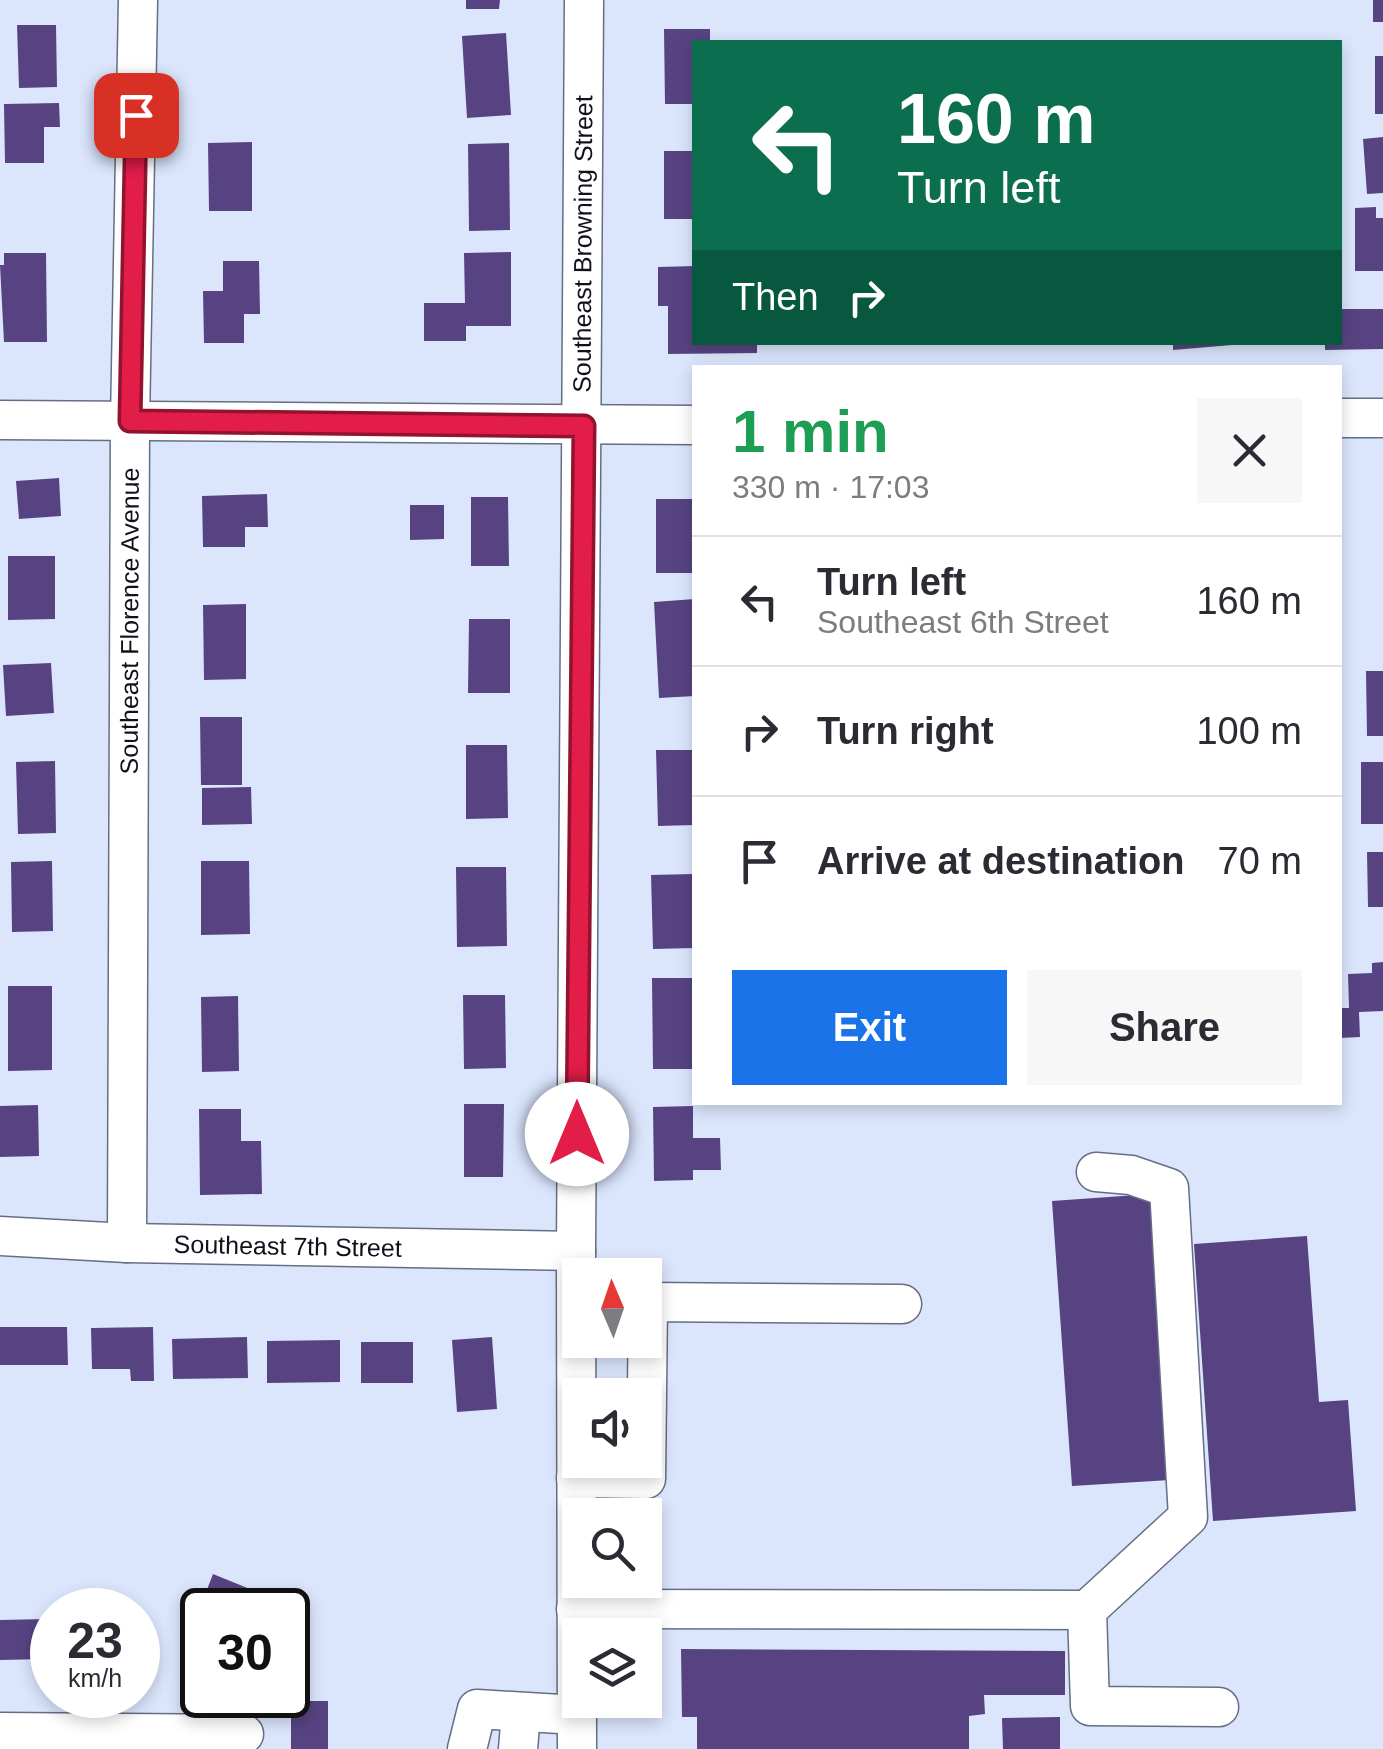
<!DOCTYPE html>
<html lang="en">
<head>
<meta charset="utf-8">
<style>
  body { margin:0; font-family:Arial,sans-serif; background:#f7f7f7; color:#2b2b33; height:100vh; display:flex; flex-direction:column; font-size:38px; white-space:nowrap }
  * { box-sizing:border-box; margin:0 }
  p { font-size:32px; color:#7c7c81 }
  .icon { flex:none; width:55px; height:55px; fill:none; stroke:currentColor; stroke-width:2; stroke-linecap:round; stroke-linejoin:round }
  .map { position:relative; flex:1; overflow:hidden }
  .drawer { position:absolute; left:692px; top:365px; width:650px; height:740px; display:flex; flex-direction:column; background:#fff; border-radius:0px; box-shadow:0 5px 15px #0003 }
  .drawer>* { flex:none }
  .hud { position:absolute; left:692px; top:40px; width:650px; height:305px; border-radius:0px; box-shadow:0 5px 15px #0003; background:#0b6e4f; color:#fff; overflow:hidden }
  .needle { width:65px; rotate:358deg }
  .buttons { position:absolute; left:562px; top:1258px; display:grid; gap:20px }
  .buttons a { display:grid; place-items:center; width:100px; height:100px; border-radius:0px; background:#fff; box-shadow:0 5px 15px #0003; font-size:50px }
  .speed { position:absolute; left:30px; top:1588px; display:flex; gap:20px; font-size:50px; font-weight:700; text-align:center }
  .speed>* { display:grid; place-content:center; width:130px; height:130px; border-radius:50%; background:#fff; box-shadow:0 5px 15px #0003; line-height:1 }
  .speed small { font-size:25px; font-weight:400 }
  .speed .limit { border:5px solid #111; border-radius:15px; background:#fff; color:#111 }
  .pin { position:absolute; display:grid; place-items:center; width:85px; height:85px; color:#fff; margin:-42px; border-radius:20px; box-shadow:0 5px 15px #0006 }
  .me { position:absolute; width:110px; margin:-55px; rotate:0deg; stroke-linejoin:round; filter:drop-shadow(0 0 8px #0008) }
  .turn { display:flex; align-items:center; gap:35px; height:210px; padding:0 40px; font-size:45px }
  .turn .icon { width:130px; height:130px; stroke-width:2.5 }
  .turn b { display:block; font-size:70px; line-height:85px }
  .then { display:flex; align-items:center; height:95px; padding:0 40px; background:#0003; gap:20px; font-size:38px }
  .round { display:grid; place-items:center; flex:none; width:105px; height:105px; border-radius:0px; background:#f7f7f7 }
  .overview { display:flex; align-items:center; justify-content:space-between; height:170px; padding:0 40px }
  h1 { font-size:60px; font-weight:700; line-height:75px; color:#1e9e55 }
  .action { display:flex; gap:20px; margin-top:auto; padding:20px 40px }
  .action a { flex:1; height:115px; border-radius:0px; background:#1a73e8; color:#fff; font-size:40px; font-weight:700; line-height:115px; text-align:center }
  .action a+a { background:#f7f7f7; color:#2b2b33 }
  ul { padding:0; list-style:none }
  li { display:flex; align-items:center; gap:30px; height:130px; padding:0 40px; border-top:2px solid #e1e1e2 }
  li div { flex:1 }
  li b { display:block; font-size:38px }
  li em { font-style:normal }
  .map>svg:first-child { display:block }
  .building { fill:#574382 }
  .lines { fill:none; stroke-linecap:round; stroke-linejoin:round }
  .minor-casing { stroke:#656e83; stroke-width:41 }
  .minor { stroke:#fff; stroke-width:38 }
  .route-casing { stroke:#92132f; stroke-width:25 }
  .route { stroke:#e11d48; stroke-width:18 }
  .labels { text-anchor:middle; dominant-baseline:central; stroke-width:10; stroke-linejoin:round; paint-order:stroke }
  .street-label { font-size:25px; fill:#0f121a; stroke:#eff3fc }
</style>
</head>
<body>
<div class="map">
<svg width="1383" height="1749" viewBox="0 0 1383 1749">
  <rect width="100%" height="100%" fill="#dbe6fd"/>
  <path class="building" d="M466 0H500L499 9H466Z
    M1373 0H1383V22H1373Z
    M17 25H56L57 87 19 88Z
    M664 29H710V42H695V104H665Z
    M506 33 511 115 467 118 462 36Z
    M1375 56H1383V114H1375Z
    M59 103 60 127H44V163H5L4 104Z
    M1383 137V193L1367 194 1363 139Z
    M252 142V211H209L208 143Z
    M509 143 510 230 469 231 468 144Z
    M664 151H695V219H664Z
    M1376 207V218H1383V271H1355V208Z
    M511 252V326H466V341H424V303H465L464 253Z
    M4 253H46L47 342H4L0 265H4Z
    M223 261H259L260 314H244V343H204L203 291H223Z
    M695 266V342H757V353L668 354V306H658V267Z
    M1340 309H1383V349L1325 350V342H1340Z
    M1173 342H1232V345L1173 350Z
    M59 478 61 516 19 519 16 481Z
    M267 494 268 527H245V547H203L202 496Z
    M471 497H508L509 566H471Z
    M656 499H695V573H656Z
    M410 505H444V539L410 540Z
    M8 556H55V619L8 620Z
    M695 599V696L659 698 654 602Z
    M246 604V679L204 680 203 605Z
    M469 619H510V693H468Z
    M51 663 54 713 6 716 3 665Z
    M1366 671H1383V736H1367Z
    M200 717H242V785H201Z
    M466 745H507L508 818 466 819Z
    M656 750H695V825L658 826Z
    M55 761 56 833 18 834 16 762Z
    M1361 762H1383V824H1361Z
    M251 787 252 824 202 825V788Z
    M1367 852H1383V907H1368Z
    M52 861 53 931 12 932 11 862Z
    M201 861H249L250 934 201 935Z
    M456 867H506L507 946 457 947Z
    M694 874 695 948 653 949 651 875Z
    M1383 962V1011L1359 1012 1360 1037 1340 1038V1008H1349L1348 974 1372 973V963Z
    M652 978H693V1069H653Z
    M8 986H52V1070L8 1071Z
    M463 995H505L506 1068 464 1069Z
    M238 996 239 1071 202 1072 201 997Z
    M464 1104H504L503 1177H464Z
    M38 1105 39 1156 0 1157V1106Z
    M693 1106V1138H720L721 1170H693V1180L654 1181 653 1107Z
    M199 1109H241V1141H261L262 1194 200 1195Z
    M1151 1194 1170 1480 1072 1486 1052 1201Z
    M1307 1236 1319 1402 1348 1400 1356 1511 1213 1521 1194 1244Z
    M0 1327H67L68 1365H0Z
    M153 1327 154 1381H131L130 1369H92L91 1328Z
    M247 1337 248 1378 173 1379 172 1339Z
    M492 1337 497 1409 457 1412 452 1340Z
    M340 1340V1382L267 1383V1341Z
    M361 1342H413V1383H361Z
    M213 1574 279 1601 275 1610 198 1613Z
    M47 1619 48 1659 0 1660V1620Z
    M138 1620H149V1659H138Z
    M681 1649 1065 1651V1695H984L985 1714 969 1716V1749H697V1717H682Z
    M291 1701H328V1749H291Z
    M1060 1717V1749H1003L1002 1718Z"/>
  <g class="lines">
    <defs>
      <g id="minor">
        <path d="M1340 418H1383"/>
        <path d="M0 420 695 425"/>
        <path d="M1096 1172 1131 1175 1169 1188 1188 1517 1087 1610 1090 1706 1219 1707"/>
        <path id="s1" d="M0 1236 127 1243 576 1251"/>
        <path id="s2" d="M127 1243 130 421 138 0"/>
        <path d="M576 1478 646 1479 648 1302 902 1304"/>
        <path d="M576 1609 1087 1610"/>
        <path d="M0 1732 244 1734"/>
        <path d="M467 1749 477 1709 577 1715"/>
        <path d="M518 1749 521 1713"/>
        <path id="s3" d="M577 1749 576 1251 584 0"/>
      </g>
    </defs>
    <use href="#minor" class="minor-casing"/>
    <use href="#minor" class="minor"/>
  </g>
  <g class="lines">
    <defs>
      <path id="route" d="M136 115 130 421 584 426 577 1134"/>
    </defs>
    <use href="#route" class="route-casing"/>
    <use href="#route" class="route"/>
  </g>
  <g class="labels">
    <g class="street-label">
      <text stroke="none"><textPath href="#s3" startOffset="1505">Southeast Browning Street</textPath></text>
      <text stroke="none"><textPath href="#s2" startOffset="622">Southeast Florence Avenue</textPath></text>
      <text stroke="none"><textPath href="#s1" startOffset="288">Southeast 7th Street</textPath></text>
    </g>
  </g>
</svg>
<div class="buttons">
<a><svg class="needle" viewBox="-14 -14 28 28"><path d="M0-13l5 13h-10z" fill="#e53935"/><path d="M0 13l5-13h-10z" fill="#7c7c81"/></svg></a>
<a><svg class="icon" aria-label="sound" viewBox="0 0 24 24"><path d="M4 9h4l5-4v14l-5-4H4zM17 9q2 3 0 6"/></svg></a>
<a><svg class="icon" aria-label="search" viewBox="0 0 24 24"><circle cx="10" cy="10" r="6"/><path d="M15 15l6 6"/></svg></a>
<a><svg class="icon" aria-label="layers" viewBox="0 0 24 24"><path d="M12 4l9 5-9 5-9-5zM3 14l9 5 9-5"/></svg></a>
</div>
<div class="speed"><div>23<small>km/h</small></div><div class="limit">30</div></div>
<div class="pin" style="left:136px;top:115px;background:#d93025"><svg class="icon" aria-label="arrive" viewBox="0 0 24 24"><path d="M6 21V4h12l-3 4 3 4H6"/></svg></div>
<svg class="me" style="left:577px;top:1134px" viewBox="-20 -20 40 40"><circle r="19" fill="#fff"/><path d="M0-13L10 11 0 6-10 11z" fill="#e11d48"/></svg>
<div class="hud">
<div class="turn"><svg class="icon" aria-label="left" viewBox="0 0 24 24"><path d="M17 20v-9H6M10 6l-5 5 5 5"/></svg><div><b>160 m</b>Turn left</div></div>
<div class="then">Then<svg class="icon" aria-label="right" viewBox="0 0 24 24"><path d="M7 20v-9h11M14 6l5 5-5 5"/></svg></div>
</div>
<section class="drawer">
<div class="overview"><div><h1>1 min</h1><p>330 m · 17:03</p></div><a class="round"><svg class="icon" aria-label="close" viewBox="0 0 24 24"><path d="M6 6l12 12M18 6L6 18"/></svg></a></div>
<ul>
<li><svg class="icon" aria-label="left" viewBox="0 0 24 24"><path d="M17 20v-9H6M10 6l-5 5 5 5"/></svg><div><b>Turn left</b><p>Southeast 6th Street</p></div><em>160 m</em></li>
<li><svg class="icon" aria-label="right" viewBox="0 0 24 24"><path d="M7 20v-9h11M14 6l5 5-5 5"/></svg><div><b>Turn right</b></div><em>100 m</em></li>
<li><svg class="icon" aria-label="arrive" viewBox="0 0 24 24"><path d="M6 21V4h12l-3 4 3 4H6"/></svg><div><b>Arrive at destination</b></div><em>70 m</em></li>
</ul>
<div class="action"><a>Exit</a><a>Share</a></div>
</section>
</div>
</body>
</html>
